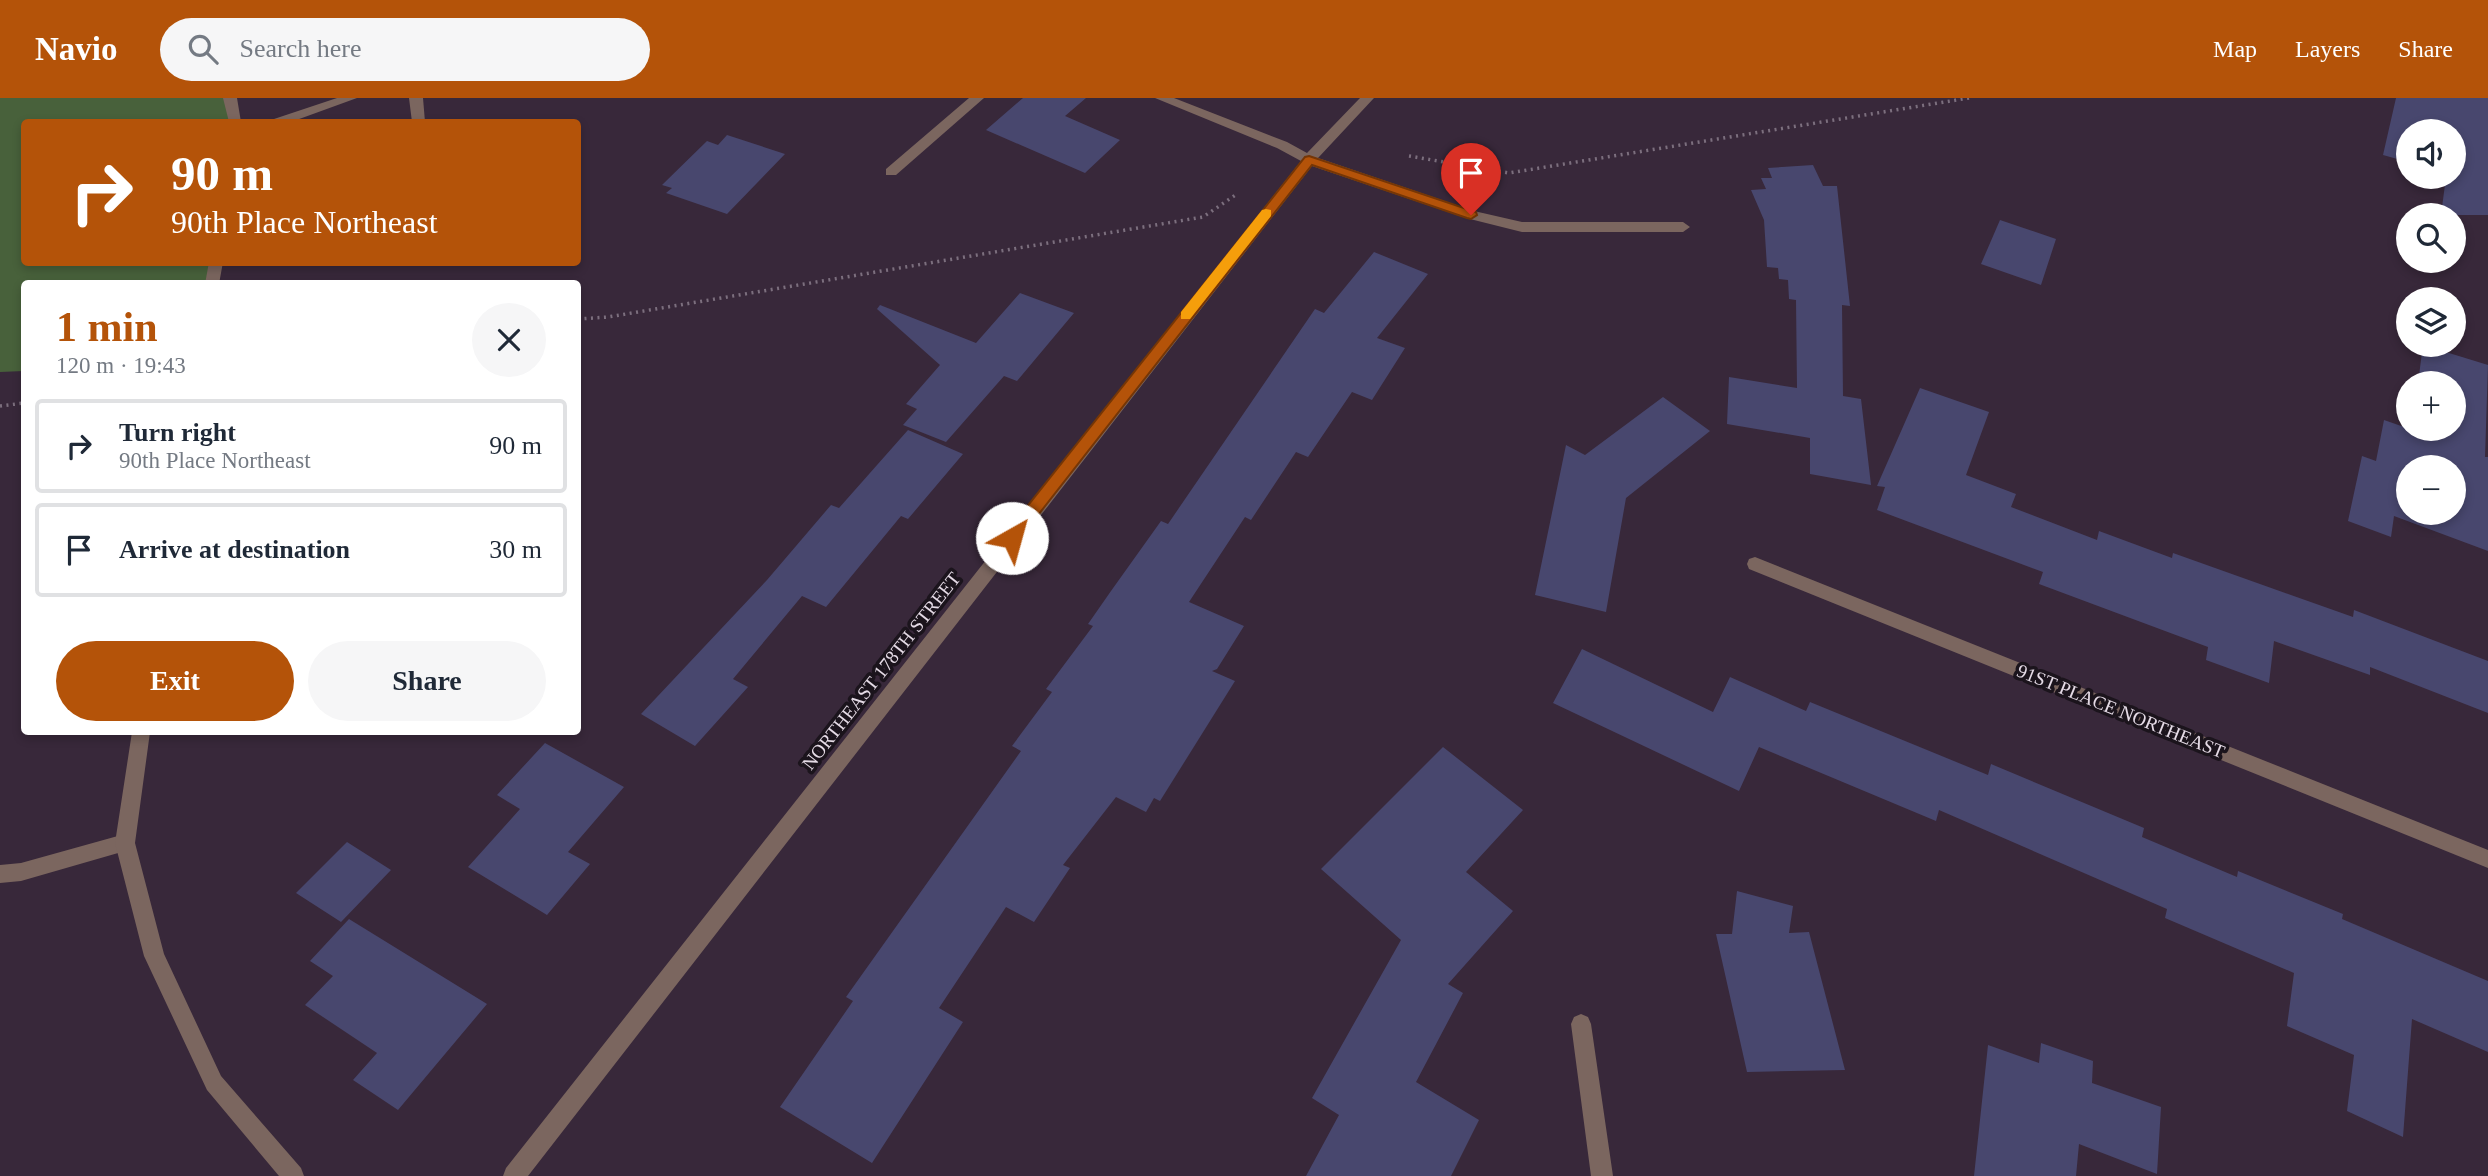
<!DOCTYPE html>
<html lang="en">
<head>
<meta charset="utf-8">
<style>
  body { margin:0; font-family:"Times New Roman",serif; background:#f6f6f7; color:#1f2937; height:100vh; display:flex; flex-direction:column; font-size:26px; white-space:nowrap }
  * { box-sizing:border-box; margin:0 }
  p { font-size:23px; color:#747a83 }
  .icon { flex:none; width:38px; height:38px; fill:none; stroke:currentColor; stroke-width:2; stroke-linecap:round; stroke-linejoin:round }
  .map { position:relative; flex:1; overflow:hidden }
  .details { position:absolute; left:21px; top:182px; width:560px; height:455px; display:flex; flex-direction:column; background:#fff; border-radius:7px; box-shadow:0 4px 10px #0003 }
  .details>* { flex:none }
  .banner { position:absolute; left:21px; top:21px; width:560px; height:147px; border-radius:7px; box-shadow:0 4px 10px #0003; background:#b45309; color:#fff; overflow:hidden }
  .controls { position:absolute; left:2396px; top:21px; display:grid; gap:14px }
  .controls a { display:grid; place-items:center; width:70px; height:70px; border-radius:50%; background:#fff; box-shadow:0 4px 10px #0003; font-size:35px }
  .pin { position:absolute; display:grid; place-items:center; width:60px; height:60px; color:#fff; margin:-72px -30px; border-radius:50% 50% 50% 0; rotate:-45deg; box-shadow:0 0 7px #0007 }
  .pin .icon { rotate:45deg }
  .me { position:absolute; width:77px; margin:-38px; rotate:38deg; stroke-linejoin:round; filter:drop-shadow(0 0 5px #0008) }
  .turn { display:flex; align-items:center; gap:24px; height:147px; padding:0 35px; font-size:32px }
  .turn .icon { width:91px; height:91px; stroke-width:2.5 }
  .turn b { display:block; font-size:49px; line-height:60px }
  .round { display:grid; place-items:center; flex:none; width:74px; height:74px; border-radius:37px; background:#f6f6f7 }
  .overview { display:flex; align-items:center; justify-content:space-between; height:119px; padding:0 35px }
  h1 { font-size:42px; font-weight:700; line-height:52px; color:#b45309 }
  .button { display:flex; gap:14px; margin-top:auto; padding:14px 35px }
  .button a { flex:1; height:80px; border-radius:42px; background:#b45309; color:#fff; font-size:28px; font-weight:700; line-height:80px; text-align:center }
  .button a+a { background:#f6f6f7; color:#1f2937 }
  ul { padding:0; list-style:none }
  li { display:flex; align-items:center; gap:21px; height:94px; margin:0 14px 10px; padding:0 21px; border:4px solid #e0e1e3; border-radius:7px }
  li div { flex:1 }
  li b { display:block; font-size:26px }
  li em { font-style:normal }
  header { display:flex; align-items:center; gap:42px; box-sizing:border-box; height:98px; padding:0 35px; background:#b45309; color:#fff }
  header strong { font-size:33px }
  nav { display:flex; gap:38px; margin-inline-start:auto; font-size:24px }
  .search { width:490px; height:63px; background:#f6f6f7; display:flex; align-items:center; gap:18px; box-sizing:border-box; padding:0 24px; border-radius:38px; color:#747a83; font-size:26px }
  .map>svg:first-child { display:block }
  .forest { fill:#48613b }
  .building { fill:#48476e; fill-rule:evenodd }
  .lines { fill:none; stroke-linecap:round; stroke-linejoin:round }
  .path { stroke:#7c6f7e; stroke-width:3.5; stroke-dasharray:2 4.5; stroke-linecap:butt }
  .service { fill:#7b665f; fill-rule:evenodd }
  .minor { fill:#7b665f; fill-rule:evenodd }
  .tertiary { fill:#7b665f; fill-rule:evenodd }
  .route { fill:#b45309; stroke:#753606; stroke-width:2 }
  .slow { fill:#f59e0b }
  .labels { text-anchor:middle; dominant-baseline:central; stroke-width:7; stroke-linejoin:round; paint-order:stroke }
  .street-label { font-size:19px; fill:#e5dbe6; stroke:#1b141c }
</style>
</head>
<body>
<header>
<strong>Navio</strong>
<div class="search"><svg class="icon" aria-label="search" viewBox="0 0 24 24"><circle cx="10" cy="10" r="6"/><path d="M15 15l6 6"/></svg>Search here</div>
<nav><a>Map</a><a>Layers</a><a>Share</a></nav>
</header>
<div class="map">
<svg width="2488" height="1078" viewBox="0 0 2488 1078">
  <rect width="100%" height="100%" fill="#38283a"/>
  <path class="forest" d="M0 0H230L235 24H24V164L216 165 212 185 24 186V273L0 274Z"/>
  <path class="building" d="M1023 0H1086L1065 18 1120 42 1085 75 986 32Z
    M2396 0H2488V117H2441L2446 79H2454V33H2408V64L2383 57Z
    M727 37 785 56 727 116 666 95 672 90 662 87 707 43 718 47Z
    M1813 67 1823 88H1837L1850 208 1842 207 1843 298 1861 301 1871 387 1810 376V340L1727 326 1729 279 1797 290 1796 202 1789 201 1788 182 1779 181 1778 170 1767 169 1764 122 1751 92 1766 91 1761 80H1772L1768 70Z
    M2000 122 2056 141 2041 187 1981 166Z
    M1374 154 1428 176 1377 240 1405 250 1372 302 1352 294 1308 359 1296 354 1251 422 1245 419 1189 504 1244 528 1217 571 1212 573 1235 583 1160 703 1154 700 1146 714 1116 699 1063 767 1070 770 1034 824 1006 809 939 910 963 924 872 1065 780 1009 853 903 846 899 1021 653 1012 648 1052 594 1046 591 1093 528 1088 526 1111 493 1161 423 1168 426 1315 211 1324 215Z
    M1020 195 1074 215 1017 283 1004 278 946 344 903 327 917 311 906 306 940 267 877 211 880 207 976 245Z
    M2423 247 2488 267 2485 359H2488V453L2394 418 2391 439 2348 423 2362 358 2376 363 2384 322 2407 330 2408 319V331H2454V285H2418ZM2408 369H2454V415H2408Z
    M1920 290 1989 314 1966 377 2016 396 2011 409 2097 442 2099 433 2172 460 2173 455 2353 519 2354 512 2488 563V615L2370 569V577L2274 543 2269 585 2206 562 2208 549 2039 486 2043 474 1877 412 1885 389 1877 388Z
    M1663 299 1710 333 1626 400 1606 514 1535 497 1566 347 1585 357Z
    M908 332 963 356 908 421 901 418 826 509 802 498 733 581 748 589 695 648 641 616 767 482 831 407 839 410Z
    M1582 551 1713 614 1730 579 1806 613 1810 604 1988 677 1991 666 2144 730 2142 739 2237 779 2238 773 2343 816 2342 821 2488 883V954L2412 921 2403 1039 2347 1013 2354 957 2287 928 2294 875 2165 820 2167 811 1939 712 1936 723 1759 649 1739 693 1553 605Z
    M545 645 624 689 568 754 590 766 547 817 468 769 520 711 497 697Z
    M1443 649 1523 712 1466 774 1513 813 1448 886 1463 895 1416 984 1479 1022 1451 1078H1306L1339 1017 1312 1000 1401 842 1321 771Z
    M347 744 391 772 341 824 296 795Z
    M1737 793 1793 808 1789 835 1809 834 1845 972 1747 974 1716 836H1732Z
    M349 821 487 906 398 1012 353 982 377 955 305 907 333 878 310 863Z
    M2041 945 2093 963 2092 985 2161 1009 2157 1076 2079 1046 2076 1078H1974L1988 947 2039 965Z"/>
  <g class="lines">
    <path class="path" d="M1409 58 1509 75 1969 0
      M578 221 608 219 1203 119 1237 96
      M0 308 24 305"/>
    <path class="service" d="M409 0H423L425 24H412Z"/>
    <path class="minor" d="M337 0H357L291 24H272L274 21Z
      M969 0H984L896 77H886V71Z
      M1155 0H1174L1287 44 1307 55 1360 0H1374L1318 60 1474 113 1522 124H1683L1690 129 1683 134H1522L1466 120 1312 68 528 1078H503L506 1070 1301 63 1277 50Z
      M1755 459 2488 752V770L1749 471 1747 466 1749 461Z
      M125 736 132 739 135 745 132 751 21 783 0 785V767L21 765Z
      M1581 916 1588 919 1591 926 1613 1078H1591L1571 926 1574 919Z"/>
    <path class="tertiary" d="M223 0H237L241 24H229Z
      M209 164H223L219 186H205Z
      M132 634H150L135 745 164 856 221 978 301 1070 304 1078H279L207 992 144 858 115 745Z"/>
  </g>
  <path class="route" d="M1309 58 1476 114 1477 117 1471 121 1467 120 1312 67 1017 444H1006L1004 440 1006 435 1305 59Z"/>
  <path class="slow" d="M1266 111 1271 112V118L1190 221H1181V214L1262 112Z"/>
  <g class="labels">
    <g class="street-label">
      <text transform="translate(881 573) rotate(-52)">NORTHEAST 178TH STREET</text>
      <text transform="translate(2121 613) rotate(22)">91ST PLACE NORTHEAST</text>
    </g>
  </g>
</svg>
<div class="controls">
<a><svg class="icon" aria-label="sound" viewBox="0 0 24 24"><path d="M4 9h4l5-4v14l-5-4H4zM17 9q2 3 0 6"/></svg></a>
<a><svg class="icon" aria-label="search" viewBox="0 0 24 24"><circle cx="10" cy="10" r="6"/><path d="M15 15l6 6"/></svg></a>
<a><svg class="icon" aria-label="layers" viewBox="0 0 24 24"><path d="M12 4l9 5-9 5-9-5zM3 14l9 5 9-5"/></svg></a>
<a>+</a>
<a>−</a>
</div>
<div class="pin" style="left:1471px;top:117px;background:#d93025"><svg class="icon" aria-label="arrive" viewBox="0 0 24 24"><path d="M6 21V4h12l-3 4 3 4H6"/></svg></div>
<svg class="me" style="left:1012px;top:440px" viewBox="-20 -20 40 40"><circle r="19" fill="#fff"/><path d="M0-13L10 11 0 6-10 11z" fill="#b45309"/></svg>
<div class="banner">
<div class="turn"><svg class="icon" aria-label="right" viewBox="0 0 24 24"><path d="M7 20v-9h11M14 6l5 5-5 5"/></svg><div><b>90 m</b>90th Place Northeast</div></div>
</div>
<section class="details">
<div class="overview"><div><h1>1 min</h1><p>120 m · 19:43</p></div><a class="round"><svg class="icon" aria-label="close" viewBox="0 0 24 24"><path d="M6 6l12 12M18 6L6 18"/></svg></a></div>
<ul>
<li><svg class="icon" aria-label="right" viewBox="0 0 24 24"><path d="M7 20v-9h11M14 6l5 5-5 5"/></svg><div><b>Turn right</b><p>90th Place Northeast</p></div><em>90 m</em></li>
<li><svg class="icon" aria-label="arrive" viewBox="0 0 24 24"><path d="M6 21V4h12l-3 4 3 4H6"/></svg><div><b>Arrive at destination</b></div><em>30 m</em></li>
</ul>
<div class="button"><a>Exit</a><a>Share</a></div>
</section>
</div>
</body>
</html>
